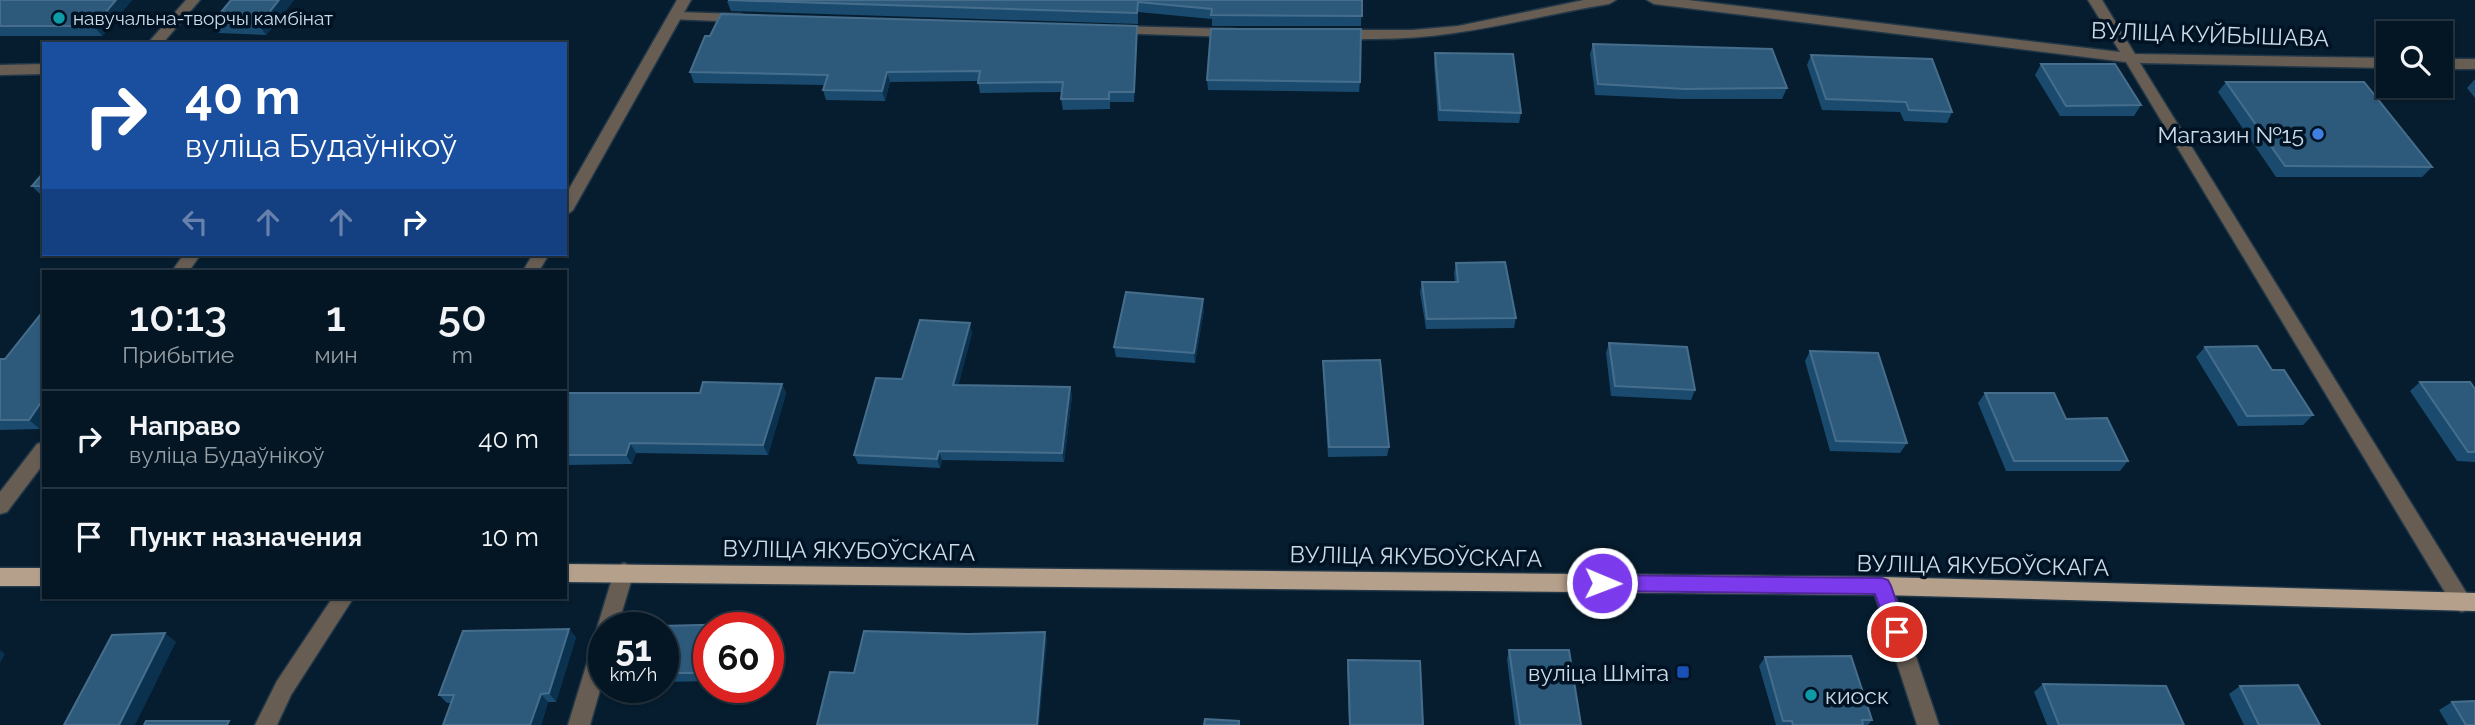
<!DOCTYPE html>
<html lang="ru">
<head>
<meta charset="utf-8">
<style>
  body { margin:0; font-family:Raleway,sans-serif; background:#0d1f2b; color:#f1f3f6; height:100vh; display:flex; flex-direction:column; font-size:26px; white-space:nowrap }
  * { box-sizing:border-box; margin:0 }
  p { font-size:23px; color:#979fa6 }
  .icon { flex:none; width:38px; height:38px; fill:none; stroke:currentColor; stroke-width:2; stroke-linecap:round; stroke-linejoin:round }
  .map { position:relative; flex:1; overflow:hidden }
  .drawer { position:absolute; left:42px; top:270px; width:525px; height:329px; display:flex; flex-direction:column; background:#041623; border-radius:0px; box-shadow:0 2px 5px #0004,0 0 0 2px #253541 }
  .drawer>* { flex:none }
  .top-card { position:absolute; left:42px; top:42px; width:525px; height:214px; border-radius:0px; box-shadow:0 2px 5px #0004,0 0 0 2px #253541; background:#1a4fa0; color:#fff; overflow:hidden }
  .tools { position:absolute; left:2376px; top:21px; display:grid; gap:14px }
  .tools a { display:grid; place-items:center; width:77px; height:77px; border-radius:0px; background:#041623; box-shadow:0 2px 5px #0004,0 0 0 2px #253541; font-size:35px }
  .speed { position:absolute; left:588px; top:612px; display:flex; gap:14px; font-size:35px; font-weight:700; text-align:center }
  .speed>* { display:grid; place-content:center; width:91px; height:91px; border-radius:50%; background:#041623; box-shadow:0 2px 5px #0004,0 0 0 2px #253541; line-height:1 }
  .speed small { font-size:18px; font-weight:400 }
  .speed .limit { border:10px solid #d22; background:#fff; color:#111 }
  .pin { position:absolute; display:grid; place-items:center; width:60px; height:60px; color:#fff; margin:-30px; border:4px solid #fff; border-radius:50%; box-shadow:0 2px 7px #0007 }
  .me { position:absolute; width:77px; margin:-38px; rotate:91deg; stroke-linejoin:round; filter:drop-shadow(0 0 5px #0008) }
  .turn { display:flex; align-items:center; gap:24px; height:147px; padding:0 28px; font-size:32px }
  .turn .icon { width:91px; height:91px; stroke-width:2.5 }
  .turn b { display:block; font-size:49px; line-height:60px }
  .lanes { display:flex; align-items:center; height:66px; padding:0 28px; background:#0003; justify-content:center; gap:35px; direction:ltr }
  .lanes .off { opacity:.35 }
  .eta { display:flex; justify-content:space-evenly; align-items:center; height:119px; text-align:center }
  .eta b { font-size:42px; font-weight:600; line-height:49px }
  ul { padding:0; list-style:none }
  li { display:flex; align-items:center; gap:21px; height:98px; padding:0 28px; border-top:2px solid #253541 }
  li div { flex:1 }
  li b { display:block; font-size:26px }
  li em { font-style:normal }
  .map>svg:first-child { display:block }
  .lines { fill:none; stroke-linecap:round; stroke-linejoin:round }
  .service-casing { stroke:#223849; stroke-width:3 }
  .minor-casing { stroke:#223849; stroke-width:3 }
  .primary-casing { stroke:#223849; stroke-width:3 }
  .service { fill:#675d53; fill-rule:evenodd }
  .minor { fill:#675d53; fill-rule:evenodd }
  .primary { fill:#b5a08b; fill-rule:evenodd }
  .wall { fill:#1a4b6e }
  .shaded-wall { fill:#0a324f }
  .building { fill:#2d5a7b; stroke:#466e8c; stroke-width:2 }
  .route { fill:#7c3aed; stroke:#51269a; stroke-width:2 }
  .culture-dot { fill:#0f9aa8; stroke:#001324; stroke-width:2.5 }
  .shop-dot { fill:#3f7fe0; stroke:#001324; stroke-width:2.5 }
  .transit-dot { fill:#1a4fb4; stroke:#001324; stroke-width:2.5 }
  .labels { text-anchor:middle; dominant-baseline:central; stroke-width:7; stroke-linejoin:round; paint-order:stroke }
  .far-poi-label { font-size:19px; fill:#cddbe7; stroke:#001324; text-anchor:start }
  .street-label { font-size:23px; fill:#cddbe7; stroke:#001324 }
  .poi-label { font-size:23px; fill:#cddbe7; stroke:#001324; text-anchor:end }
</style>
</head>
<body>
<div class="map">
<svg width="2475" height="725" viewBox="0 0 2475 725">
  <rect width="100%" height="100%" fill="#061d2f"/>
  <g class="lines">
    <defs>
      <path id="service" d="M1584 0H1616L1609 4C1524 18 1457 40 1369 39 1358 39 1341 42 1333 34L1340 30H1412L1458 26Z
        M676 12 741 14 748 18 741 22 671 19V13Z
        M1116 26 1235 29 1242 33 1235 37 1111 33 1109 30Z"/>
      <path id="minor" d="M186 0H200L162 44H147Z
        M677 0H691L573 210 565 216V196Z
        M1647 0H1688L2120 52 2088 0H2102L2135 54 2389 58V68L2140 63 2469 597 2472 603 2469 609 2462 612 2455 609 2126 62 1654 4Z
        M2441 59H2475V69H2441Z
        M44 64V74L0 75V65Z
        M184 254H201L189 271H172Z
        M533 254H549L539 271H523Z
        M44 442V463L7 512 0 514V492L37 444Z
        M624 563 631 566 634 572 617 628H604V676L590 725H568L594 640 599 633 597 628 614 572 617 566Z
        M1882 577 1889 580 1892 586 1939 725H1917L1872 586 1875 580Z
        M333 597H354L291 695 277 725H255L277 681Z"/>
      <path id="primary" d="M565 564 1882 577 2475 593V611L1882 595 565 582Z
        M0 568H44V586H0Z"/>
    </defs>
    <use href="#service" class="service-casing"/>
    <use href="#minor" class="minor-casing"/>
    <use href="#primary" class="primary-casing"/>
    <use href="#service" class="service"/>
    <use href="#minor" class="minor"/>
    <use href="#primary" class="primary"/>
  </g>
  <path class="wall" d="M0 0H132L102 36H0Z
    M294 0 266 35 219 33 212 23Z
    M1362 0 1361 26H1212V19L1138 12V24L731 11 727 1Z
    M1137 37 1134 102H1110V109L1063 110 1061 99 1062 92 980 93 978 81 890 82 885 101 826 100 823 90 825 85 694 83 690 72Z
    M1593 44 1787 88 1782 99H1682L1595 95 1590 54Z
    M1435 53 1521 113 1519 123 1438 121 1434 63Z
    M1811 55 1952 112 1947 123 1904 121 1900 112 1822 110 1807 65Z
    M2041 64 2141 105 2134 116H2060L2035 75Z
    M2475 79V98L2467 88Z
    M1207 80 1360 82 1359 92 1208 90Z
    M2226 82 2432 167 2422 177H2276L2218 92Z
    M44 172V196H42L32 186Z
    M1456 263 1516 318 1514 328 1426 329 1420 292 1422 282H1455L1454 273Z
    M1204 309 1195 363 1116 357 1114 347Z
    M972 333 958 385 1070 387 1072 396 1064 462 942 460 940 468 858 464 854 455 902 379Z
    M1609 343 1695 390 1691 400 1611 396 1606 353Z
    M2205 347 2272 370 2313 415 2303 425 2238 426 2196 357Z
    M1810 351 1907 443 1900 453 1830 451 1805 361Z
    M0 359 40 429 0 430Z
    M1323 361 1389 447 1387 456 1328 457 1323 370Z
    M2420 382 2475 389V462L2457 461 2410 391Z
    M782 384 786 393 768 455 636 453 632 464 565 465V393H700Z
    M1985 393 2066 419 2128 461 2120 471H2006L1978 403Z
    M663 628H709V681L663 682Z
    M576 637 556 702H548L541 725H443L451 703H447L439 695Z
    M1509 650 1581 725H1515L1507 659Z
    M1765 657 1872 720 1868 725H1776L1759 666Z
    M1348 660 1423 725H1349L1347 668Z
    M2043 684 2184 725H2047L2034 692Z
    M2240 686 2320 725H2244L2229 694Z
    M2452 702 2475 725H2448L2439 710Z"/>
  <path class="shaded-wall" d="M116 0H132L102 36 94 26Z
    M279 0H294L266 35 259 25Z
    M1137 26V37L1134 102V92Z
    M887 72 890 82 885 101 882 91Z
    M1203 299 1204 309 1195 363 1194 353Z
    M970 323 972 333 956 395 953 385Z
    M782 384 786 393 768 455 763 445Z
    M1070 387 1072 396 1064 462 1062 453Z
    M44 398V424L40 429 29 420Z
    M630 443 636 453 632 464 626 455Z
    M939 451 942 460 940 468 937 459Z
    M569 629 576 637 556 702 549 693Z
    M1045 632 1047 640 1039 725H1037Z
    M165 633 176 642 135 725H119Z
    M0 650 5 654 0 663Z
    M541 694 548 702 541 725H530Z"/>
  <path class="building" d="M0 0H116L94 26H0Z
    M231 0H279L259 25 212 23Z
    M728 0H1362V16L1211 15 1212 9 1138 2 1137 13Z
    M721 14 1137 26 1134 92H1109V99H1061L1063 82 978 83 980 71 887 72 882 91 823 90 828 75 690 72 705 36H710Z
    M1211 29H1361L1360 82 1207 80Z
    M1593 44 1772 49 1787 88 1685 89 1598 84Z
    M1435 53 1513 54 1521 113 1440 110Z
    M1811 55 1932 59 1952 112 1909 110 1906 102 1826 99Z
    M2041 64H2115L2141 105 2066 106Z
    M2226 82H2364L2432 167 2285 166Z
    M44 172V186H32Z
    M1505 262 1516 318 1427 319 1422 282H1458L1456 263Z
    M1126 292 1203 299 1194 353 1114 347Z
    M44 310V398L29 420H0V359H5Z
    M920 320 970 323 953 385 1070 387 1062 453 939 451 937 459 854 455 876 378 902 379Z
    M1609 343 1687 347 1695 390 1615 386Z
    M2257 346 2272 370H2284L2313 415 2247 416 2205 347Z
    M1810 351 1878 353 1907 443 1836 441Z
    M1380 360 1389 447H1329L1323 361Z
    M703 382 782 384 763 445 630 443 626 455H565V393H700Z
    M2420 382H2470L2475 389V452H2468Z
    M1985 393H2054L2066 419 2107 418 2128 461H2014Z
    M741 624 740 628H709V673H663V628H658L659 626Z
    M569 629 549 693 541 694 530 725H443L454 695H439L463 631Z
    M864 631 968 634 1045 632 1037 725H817L830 672 854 673Z
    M165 633 119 725H64L112 635Z
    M1509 650H1569L1581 725H1520Z
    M1851 656 1872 720H1862L1863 725H1793L1792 721H1783L1765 657Z
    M1348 660 1420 661 1423 725H1350Z
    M2043 684 2166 686 2184 725H2059Z
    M2298 685 2320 725H2259L2240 686Z
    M2475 701V725H2466L2452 702Z
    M1205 719 1239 721V725H1204Z
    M146 721H229L227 725H144Z"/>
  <path class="route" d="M1602 575 1882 578 1888 580 1891 586 1907 632 1904 638H1891L1875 594 1602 591 1596 589 1593 583 1596 577Z"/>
  <g class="culture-dot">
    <circle cx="59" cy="18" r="7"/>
    <circle cx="1811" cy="695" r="7"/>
  </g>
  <circle class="shop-dot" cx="2318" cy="134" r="7"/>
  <rect class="transit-dot" x="1676" y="665" width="14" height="14" rx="3.5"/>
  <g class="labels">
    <g class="far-poi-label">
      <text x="73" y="18">навучальна-творчы камбінат</text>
    </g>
    <g class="street-label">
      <text transform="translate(2210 34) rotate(2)">ВУЛІЦА КУЙБЫШАВА</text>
      <text transform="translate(849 550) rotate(1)">ВУЛІЦА ЯКУБОЎСКАГА</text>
      <text transform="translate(1416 556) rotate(1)">ВУЛІЦА ЯКУБОЎСКАГА</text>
      <text transform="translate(1983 565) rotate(1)">ВУЛІЦА ЯКУБОЎСКАГА</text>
    </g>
    <g class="poi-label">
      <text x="2304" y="134">Магазин №15</text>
      <text x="1669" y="672">вуліца Шміта</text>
      <text x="1825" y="695" text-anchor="start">киоск</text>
    </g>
  </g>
</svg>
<div class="tools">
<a><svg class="icon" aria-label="search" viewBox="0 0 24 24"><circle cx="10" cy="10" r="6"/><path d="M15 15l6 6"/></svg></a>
</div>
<div class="speed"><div>51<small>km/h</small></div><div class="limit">60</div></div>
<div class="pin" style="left:1897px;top:632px;background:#d93025"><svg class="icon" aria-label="arrive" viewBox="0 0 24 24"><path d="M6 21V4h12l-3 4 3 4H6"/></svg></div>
<svg class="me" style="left:1602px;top:583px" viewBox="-20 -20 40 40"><circle r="17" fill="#7c3aed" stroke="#fff" stroke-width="3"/><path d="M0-11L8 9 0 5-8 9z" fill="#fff"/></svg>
<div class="top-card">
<div class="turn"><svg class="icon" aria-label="right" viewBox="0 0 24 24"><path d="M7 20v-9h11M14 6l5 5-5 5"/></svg><div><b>40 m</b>вуліца Будаўнікоў</div></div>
<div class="lanes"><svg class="icon off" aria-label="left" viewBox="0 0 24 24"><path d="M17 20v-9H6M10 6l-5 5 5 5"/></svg><svg class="icon off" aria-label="ahead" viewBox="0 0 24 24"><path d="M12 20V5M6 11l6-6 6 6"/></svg><svg class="icon off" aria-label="ahead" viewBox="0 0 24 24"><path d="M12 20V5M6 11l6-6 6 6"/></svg><svg class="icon" aria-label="right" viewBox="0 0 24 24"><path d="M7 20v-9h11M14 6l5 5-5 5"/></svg></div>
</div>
<section class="drawer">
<div class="eta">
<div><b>10:13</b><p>Прибытие</p></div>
<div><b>1</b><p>мин</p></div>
<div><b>50</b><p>m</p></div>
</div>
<ul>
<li><svg class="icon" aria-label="right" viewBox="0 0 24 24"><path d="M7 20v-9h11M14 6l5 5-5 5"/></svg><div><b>Направо</b><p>вуліца Будаўнікоў</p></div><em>40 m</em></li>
<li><svg class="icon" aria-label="arrive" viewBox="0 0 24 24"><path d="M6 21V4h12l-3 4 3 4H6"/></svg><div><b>Пункт назначения</b></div><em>10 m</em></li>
</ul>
</section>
</div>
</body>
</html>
